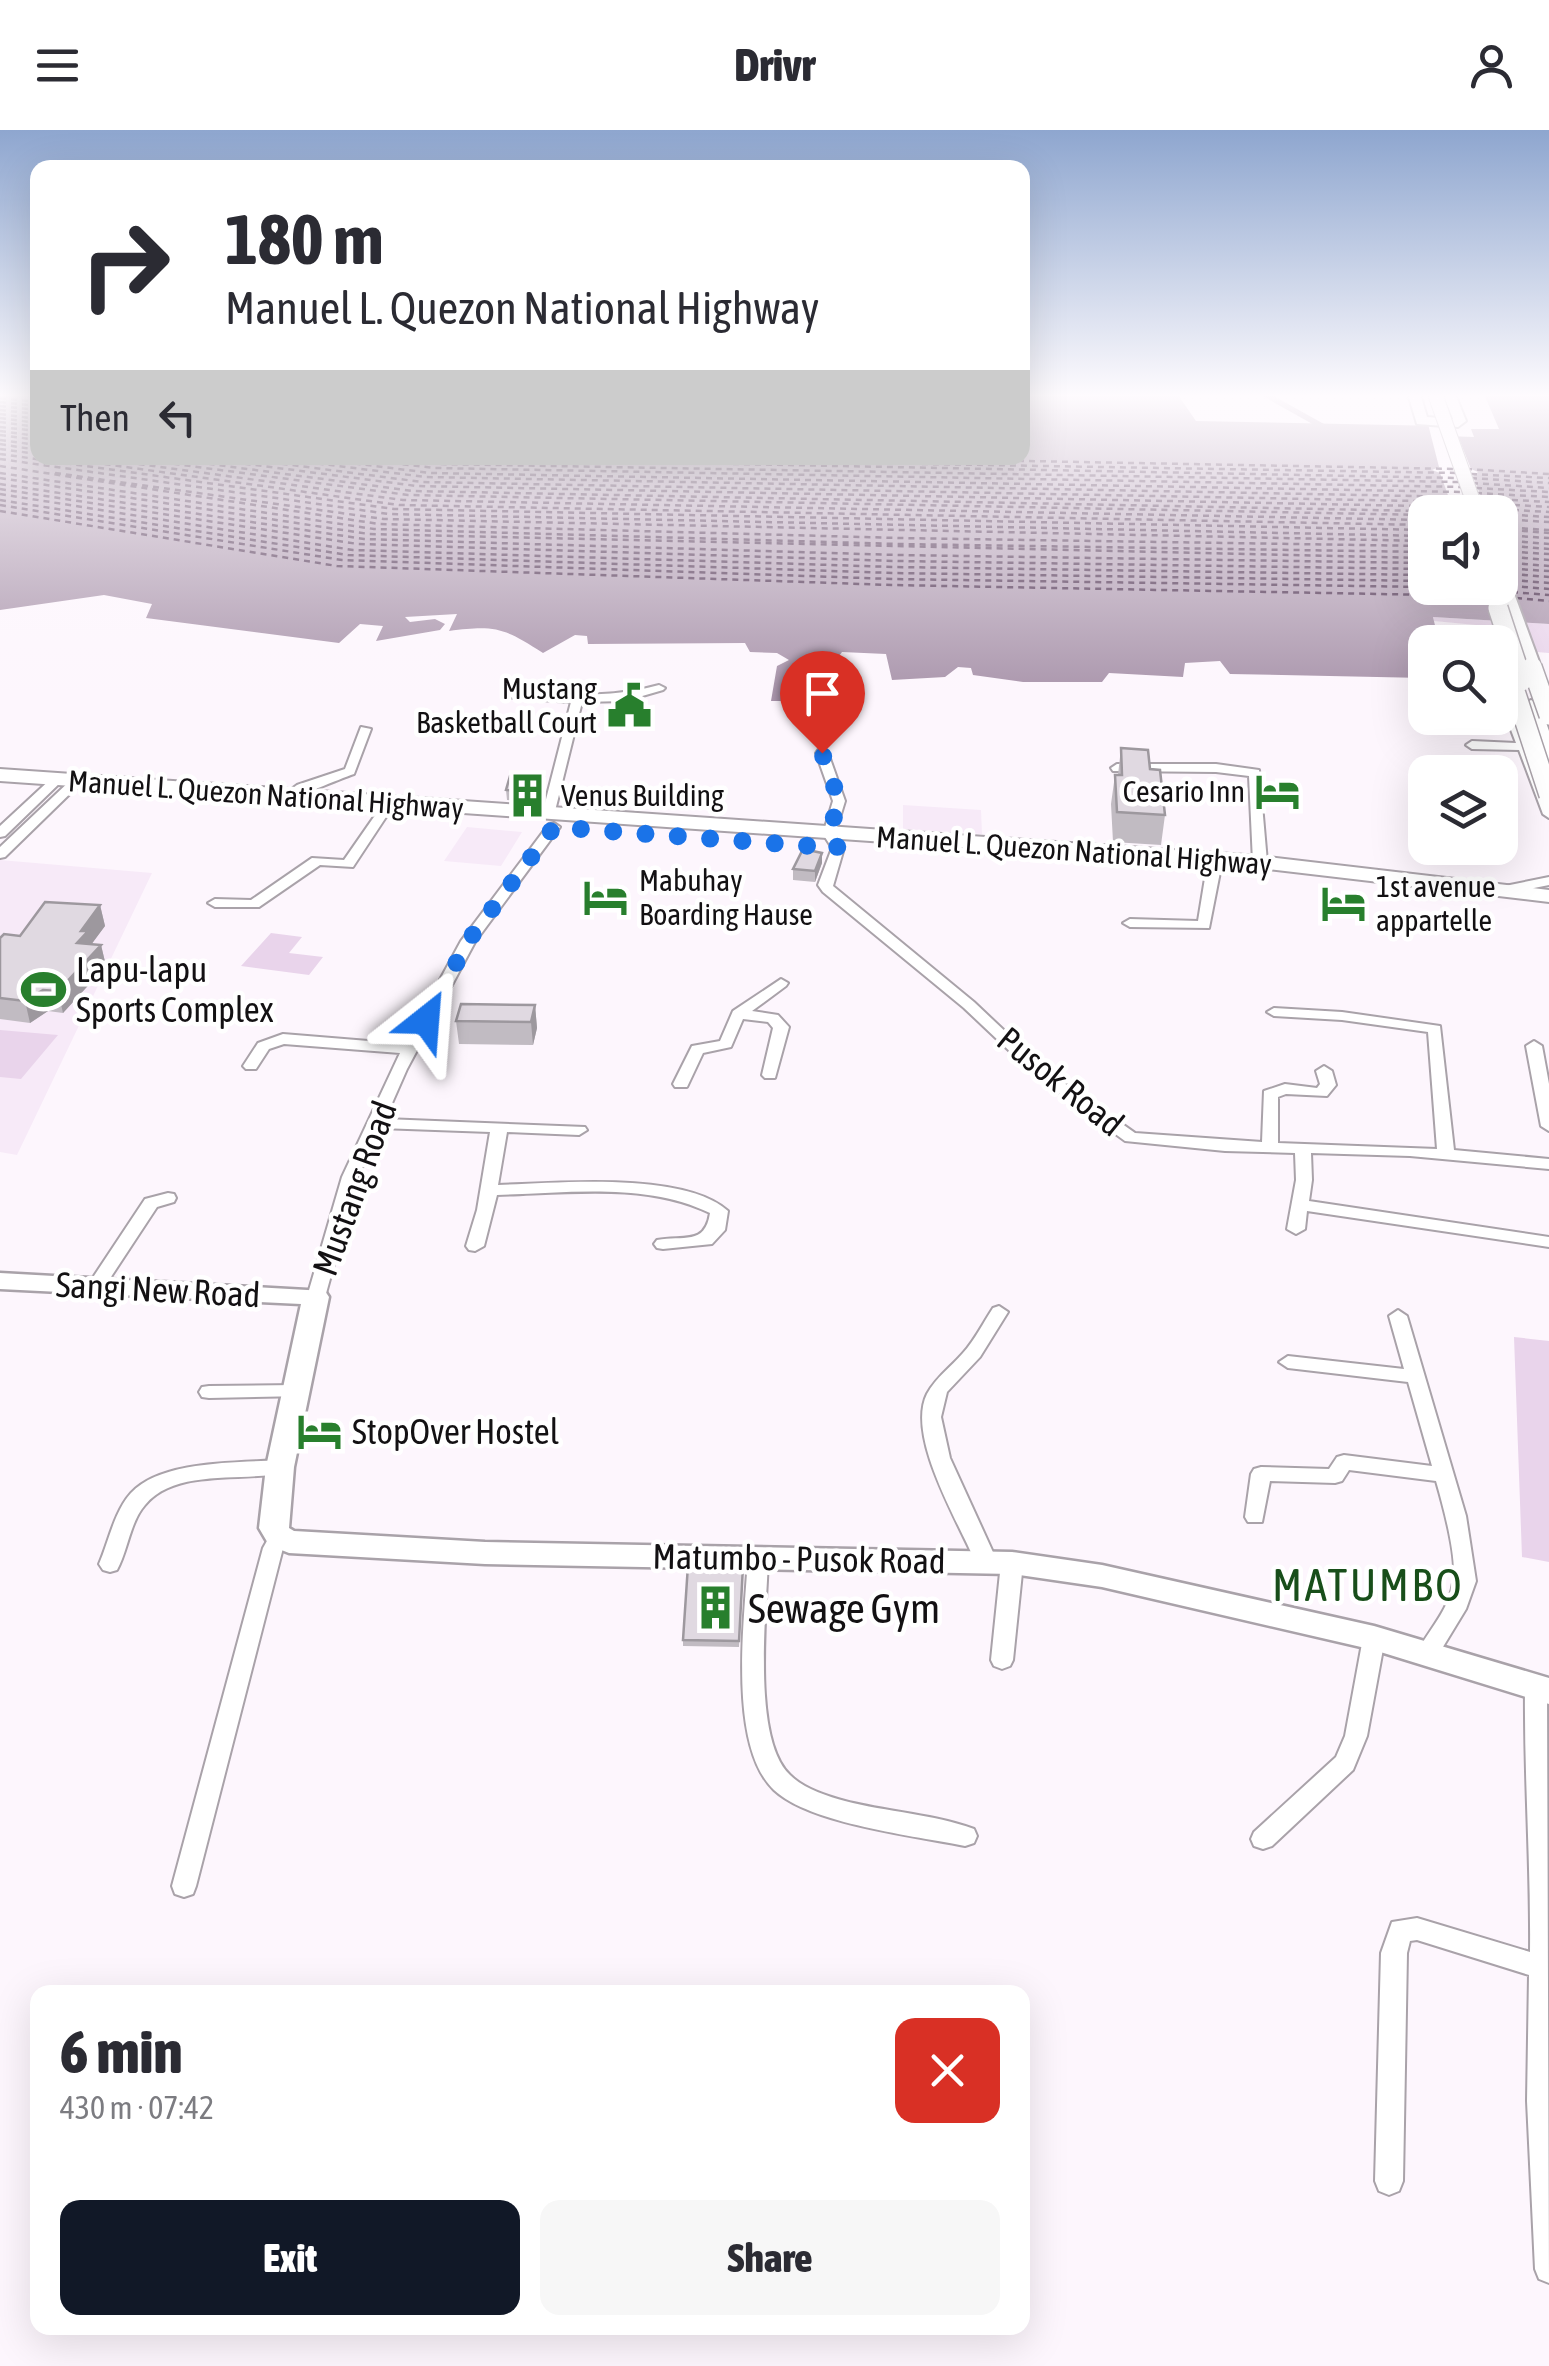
<!DOCTYPE html>
<html lang="en">
<head>
<meta charset="utf-8">
<style>
  body { margin:0; font-family:"Asap Condensed",sans-serif; background:#f7f7f7; color:#2b2b33; height:100vh; display:flex; flex-direction:column; font-size:38px; white-space:nowrap }
  * { box-sizing:border-box; margin:0 }
  p { font-size:32px; color:#7c7c81 }
  .icon { flex:none; width:55px; height:55px; fill:none; stroke:currentColor; stroke-width:2; stroke-linecap:round; stroke-linejoin:round }
  .map { position:relative; flex:1; overflow:hidden }
  .panel { position:absolute; left:30px; top:1855px; width:1000px; height:350px; display:flex; flex-direction:column; background:#fff; border-radius:20px; box-shadow:0 10px 40px #0002 }
  .panel>* { flex:none }
  .guide { position:absolute; left:30px; top:30px; width:1000px; height:305px; border-radius:20px; box-shadow:0 10px 40px #0002; background:#fff; color:#2b2b33; overflow:hidden }
  .buttons { position:absolute; left:1408px; top:365px; display:grid; gap:20px }
  .buttons a { display:grid; place-items:center; width:110px; height:110px; border-radius:20px; background:#fff; box-shadow:0 10px 40px #0002; font-size:50px }
  .pin { position:absolute; display:grid; place-items:center; width:85px; height:85px; color:#fff; margin:-102px -42px; border-radius:50% 50% 50% 0; rotate:-45deg; box-shadow:0 0 10px #0007 }
  .pin .icon { rotate:45deg }
  .me { position:absolute; width:110px; margin:-55px; rotate:28deg; stroke-linejoin:round; filter:drop-shadow(0 0 8px #0008) }
  .turn { display:flex; align-items:center; gap:35px; height:210px; padding:0 30px; font-size:45px }
  .turn .icon { width:130px; height:130px; stroke-width:2.5 }
  .turn b { display:block; font-size:70px; line-height:85px }
  .then { display:flex; align-items:center; height:95px; padding:0 30px; background:#0003; gap:20px; font-size:38px }
  .round { display:grid; place-items:center; flex:none; width:105px; height:105px; border-radius:20px; background:#f7f7f7 }
  .head { display:flex; align-items:center; justify-content:space-between; height:170px; padding:0 30px }
  h1 { font-size:60px; font-weight:800; line-height:75px }
  .cta { display:flex; gap:20px; margin-top:auto; padding:20px 30px }
  .cta a { flex:1; height:115px; border-radius:20px; background:#111827; color:#fff; font-size:40px; font-weight:800; line-height:115px; text-align:center }
  .cta a+a { background:#f7f7f7; color:#2b2b33 }
  header { display:flex; justify-content:space-between; align-items:center; height:130px; padding:0 30px; background:#fff; font-size:45px; font-weight:800 }
  .map>svg:first-child { display:block }
  .built { fill:#f7eaf8 }
  .green { fill:#e9d4eb }
  .water { fill:#a792a9; fill-rule:evenodd }
  .pier { fill:#fdf6fd }
  .lines { fill:none; stroke-linecap:round; stroke-linejoin:round }
  .canal { fill:#a792a9; fill-rule:evenodd }
  .ferry { stroke:#3d1f40; stroke-width:2.5; stroke-dasharray:6 5; stroke-linecap:butt }
  .street-casing { stroke:#a9a2a9; stroke-width:4 }
  .secondary-casing { stroke:#a9a2a9; stroke-width:5 }
  .primary-casing { stroke:#a9a2a9; stroke-width:4 }
  .street { fill:#fff; fill-rule:evenodd }
  .secondary { fill:#fff; fill-rule:evenodd }
  .primary { fill:#fff; fill-rule:evenodd }
  .primary-bridge-far1-casing { stroke:#a9a2a9; stroke-width:16; stroke-linecap:butt }
  .primary-bridge-casing { stroke:#a9a2a9; stroke-width:22; stroke-linecap:butt }
  .primary-bridge-far1 { stroke:#fff; stroke-width:14 }
  .primary-bridge { stroke:#fff; stroke-width:19 }
  .wall { fill:#c1bbc2 }
  .shaded-wall { fill:#9d989e }
  .building { fill:#e0d9e1; stroke:#9d989e; stroke-width:2.5 }
  .route { stroke:#1a73e8; stroke-width:18; stroke-dasharray:0 32.4 }
  .labels { text-anchor:middle; dominant-baseline:central; stroke-width:9; stroke-linejoin:round; paint-order:stroke }
  .far-poi-label { font-size:30px; fill:#131113; stroke:#fff; text-anchor:start }
  .far-street-label { font-size:30px; fill:#131113; stroke:#fff }
  .poi-label { font-size:35px; fill:#131113; stroke:#fff; text-anchor:start }
  .street-label { font-size:35px; fill:#131113; stroke:#fff }
  .near-poi-label { font-size:42px; fill:#131113; stroke:#fff; text-anchor:start }
  .near-neighbourhood-label { font-size:45px; letter-spacing:2.5px; fill:#184e1a; stroke:#fff }
</style>
</head>
<body>
<header><svg class="icon" aria-label="menu" viewBox="0 0 24 24"><path d="M4 6h16M4 12h16M4 18h16"/></svg>Drivr<svg class="icon" aria-label="person" viewBox="0 0 24 24"><circle cx="12" cy="8" r="4"/><path d="M4 21q1-7 8-7t8 7"/></svg></header>
<div class="map">
<svg width="1549" height="2236" viewBox="0 0 1549 2236">
  <rect width="100%" height="100%" fill="#fdf6fd"/>
  <path class="built" d="M903 675 981 680 982 704 903 699Z
    M467 697 522 702 501 736 444 731Z
    M0 730 152 743 17 1025 0 1022Z"/>
  <path class="green" d="M1433 487 1549 494V523L1500 519V512H1479L1476 495 1434 491Z
    M271 803 302 807 289 823 323 827 309 845 241 836Z
    M0 900 58 905 21 949 0 947Z
    M1514 1207 1549 1211V1432L1522 1427Z"/>
  <path class="water" d="M0 264H37L38 328H1022L1023 264H1165L1178 265 1196 291 1442 296 1446 306 1474 307 1471 299H1499L1484 264H1549V494L1433 487 1439 512H1425V548L1230 544 1220 531 1185 533 1183 547 1109 543 1102 552H1023L973 545 971 538 958 537 945 547 892 550 886 524 842 522 833 534 836 571H771L777 536 789 530 777 523 750 522 745 513 588 514 587 506 575 505 543 523C504 498 496 495 449 501L457 484 405 487 410 492 435 489 445 494 440 500 376 511 383 496 360 494 339 513 146 488 152 474 104 465 0 480ZM1425 382H1500V458H1425Z"/>
  <path class="pier" d="M1427 290 1443 291 1449 301H1456L1471 339 1478 342 1473 346 1487 382H1454L1440 343 1432 340 1439 337Z"/>
  <g class="lines">
    <path class="canal" d="M1259 264H1270L1324 294 1316 296Z"/>
    <path class="ferry" d="M0 268 38 272
      M0 272 38 276
      M0 276 38 280
      M0 280 38 284
      M0 284 38 289
      M0 288 38 293
      M0 292 38 297
      M0 297 38 301
      M0 301 38 306
      M0 305 38 310
      M0 310 38 315
      M0 314 38 320
      M0 319 38 324
      M0 324 394 379 1425 400
      M61 328 399 375 1425 395
      M95 328 403 370 1425 390
      M130 328 408 365 1425 385
      M165 328 413 361 1472 382
      M201 328 417 356 1468 377
      M238 328 422 352 1468 372
      M274 328 426 347 1466 367
      M311 328 431 343 1463 362
      M348 328 435 338 1463 357
      M386 328 439 334 1459 352
      M425 328 1458 348
      M570 328 1458 343
      M864 328 1458 339
      M0 329 389 384 1425 406
      M0 336 379 394 899 408 1425 416
      M1466 339 1549 344
      M0 343 374 399 898 414 1425 422
      M55 343 384 389 1425 411
      M1471 344 1549 348
      M0 348 369 404 1425 428
      M1471 348 1549 353
      M1472 353 1549 358
      M0 354 364 409 897 425 1425 433
      M1476 358 1549 362
      M0 359 358 414 896 431 1425 439
      M1476 363 1549 367
      M0 364 353 420 895 437 1425 445
      M1479 368 1549 372
      M0 370 348 425 894 443 1425 451
      M1481 373 1549 377
      M0 375 342 430 893 449 1425 457
      M1480 378 1549 382
      M0 381 337 436 892 455 1488 466
      M1500 384 1549 387
      M1500 389 1549 392
      M1500 397 1549 400
      M1500 399 1549 403
      M1500 405 1549 408
      M1500 410 1549 414
      M1500 415 1549 419
      M1500 421 1549 424
      M1500 426 1549 430
      M1500 432 1549 436
      M1500 438 1549 441
      M1500 443 1549 447
      M1500 449 1549 453
      M1511 456 1549 459
      M1460 458 1484 459
      M1512 462 1549 465
      M1516 468 1549 471"/>
    <defs>
      <path id="street" d="M1500 553 1506 556 1549 668V688L1543 684 1519 620 1472 619 1466 615 1472 611 1516 613 1500 571Z
        M659 555 665 558 663 560 625 571 582 572 554 685 544 688 542 685 571 572 513 568 502 563V559L515 562C566 564 609 569 659 555Z
        M361 597 371 599 354 644C339 649 296 668 286 669V663L297 655 345 639Z
        M818 620 828 623 845 671 835 704 844 718 833 756 974 872 1047 941 1135 1003 1262 1012 1264 961 1285 954 1317 958 1320 954 1316 941 1324 936 1332 941 1336 955 1327 966 1286 964 1278 967V1013L1437 1019 1428 902 1342 890 1274 886 1267 882 1274 878 1342 882 1440 896 1454 1020 1549 1029V1039L1410 1026 1311 1023 1312 1050 1309 1071 1549 1107V1117L1307 1081 1305 1099 1296 1104 1287 1099 1296 1050 1295 1023 1225 1021 1125 1011 1037 947 964 878 823 762 818 755 832 718 823 704 833 671 816 623Z
        M1117 634H1216L1259 640 1267 732 1260 736 1253 732 1249 646 1216 642 1113 641 1111 638Z
        M54 646 64 649 5 706 0 707V696Z
        M73 648 83 651 5 727 0 728V717Z
        M380 683 386 687 353 737 320 735 259 777H215L208 773 215 769 251 770 312 728 344 730 376 684Z
        M554 693 560 697 475 812 407 939 385 989 585 997 587 1000 579 1005 507 1002 498 1055C556 1053 684 1041 728 1081L725 1100 712 1114 663 1119 657 1118 654 1114 657 1110C683 1105 705 1116 710 1083 646 1052 567 1063 497 1065L484 1116 475 1121 469 1120 466 1116 477 1080 490 1002 380 998 358 1047 325 1167 316 1173 310 1171 307 1167 342 1047 400 923 284 914 269 919 256 939H246L243 936 258 913 283 904 405 914 461 811 549 694Z
        M1213 738 1220 742 1209 798 1130 797 1123 793 1130 789 1198 791 1206 742Z
        M1549 747V755L1505 764 1498 760 1500 757Z
        M781 849 788 853 786 856 752 881 778 885 789 897 775 948H765L762 945 773 898 768 892 743 889 731 917 703 923 687 957H675L673 954 692 916 720 911 733 881Z
        M1534 911 1542 916 1549 954V1001L1541 996 1526 916Z
        M168 1063 174 1064 176 1068 174 1072 157 1077 101 1162H89L86 1158 145 1069Z
        M999 1176 1008 1182 980 1227 947 1262 941 1287 950 1328 997 1431 993 1436 986 1439 979 1436 975 1431C958 1391 906 1306 927 1264 936 1247 951 1237 963 1223 975 1210 983 1193 993 1178Z
        M1398 1180 1407 1186 1466 1386 1476 1451 1466 1479 1435 1530 1427 1533 1419 1530 1416 1524C1428 1501 1449 1480 1453 1453 1458 1430 1443 1375 1436 1351L1349 1340 1342 1351 1335 1353 1270 1351 1262 1392H1248L1245 1387 1251 1344 1254 1339 1261 1337 1329 1339 1337 1327 1344 1325 1432 1336 1408 1252 1288 1238 1279 1232 1288 1226 1404 1239 1389 1186Z
        M297 1255 304 1256 307 1261 304 1266 209 1268 202 1267 199 1262 202 1257 209 1256Z
        M280 1330 287 1332 290 1337 287 1342C245 1353 176 1337 145 1375 130 1392 128 1420 117 1440L110 1442 103 1440 99 1434C109 1411 114 1382 131 1363 161 1330 238 1333 280 1330Z
        M279 1399 286 1402 289 1407 283 1418 196 1756 193 1764 184 1767 175 1764 172 1756 263 1418 272 1402Z
        M758 1419 765 1422 768 1427C767 1478 751 1609 790 1645 804 1659 827 1666 845 1671 887 1682 933 1684 974 1699L977 1706 974 1713 965 1716C916 1706 810 1694 774 1660 727 1615 745 1487 748 1427L751 1422Z
        M1012 1425 1019 1427 1023 1433 1013 1530 1010 1536 1002 1539 994 1536 991 1530 1001 1433 1005 1427Z
        M1374 1500 1382 1502 1385 1508 1367 1606 1353 1640 1272 1716 1263 1719 1254 1716 1251 1709 1254 1702 1336 1627 1345 1606 1363 1508 1366 1502Z
        M1536 1549 1544 1552 1547 1558 1549 2153 1539 2149 1535 2139 1527 1971 1529 1845 1417 1810 1410 1811 1407 1823 1403 2051 1399 2061 1389 2065 1379 2061 1375 2051 1381 1823 1392 1792 1417 1788 1530 1822C1531 1734 1524 1646 1525 1558L1528 1552Z"/>
      <path id="secondary" d="M0 1143 325 1161 329 1167 294 1337 289 1398 294 1401 485 1412 1012 1422 1102 1435 1374 1496 1549 1548V1574L1374 1520 1102 1457 1012 1444 485 1434 289 1423 269 1415 259 1398 266 1337 301 1174 0 1159Z"/>
      <path id="primary" d="M1408 264H1420L1427 287 1453 289 1443 264H1455L1466 291 1458 297 1417 294Z
        M1500 442 1508 447 1541 537 1538 541 1523 537 1496 458H1500Z
        M1531 570 1540 575 1549 601V635L1540 629 1522 575Z
        M0 639 1260 726 1549 760V772L1260 738 0 651Z"/>
    </defs>
    <use href="#street" class="street-casing"/>
    <use href="#secondary" class="secondary-casing"/>
    <use href="#primary" class="primary-casing"/>
    <use href="#street" class="street"/>
    <use href="#secondary" class="secondary"/>
    <use href="#primary" class="primary"/>
    <defs>
      <path id="primary-bridge-far1" d="M1435 264 1477 382
        M1491 458 1498 480"/>
      <path id="primary-bridge" d="M1498 478 1522 551
        M1517 536 1513 555 1549 665
        M1532 537 1549 585"/>
    </defs>
    <use href="#primary-bridge-far1" class="primary-bridge-far1-casing"/>
    <use href="#primary-bridge" class="primary-bridge-casing"/>
    <use href="#primary-bridge-far1" class="primary-bridge-far1"/>
    <use href="#primary-bridge" class="primary-bridge"/>
  </g>
  <path class="wall" d="M1121 618 1165 685 1161 715 1113 712 1111 674 1115 645H1118Z
    M545 657 541 673 507 670 506 660Z
    M822 723V733L815 752 793 750V739Z
    M100 775 105 796 91 814 101 815 106 836 63 883 48 881 30 893 0 889V808L20 806Z
    M535 875 537 898 533 915 459 914 456 891Z
    M743 1436 739 1517 683 1516V1510Z"/>
  <path class="shaded-wall" d="M544 647 545 657 541 673 540 663Z
    M822 723V733L815 752V741Z
    M100 775 105 796 91 815 77 813 81 801Z
    M101 815 106 836 63 883 58 861Z
    M43 860 48 881 30 893 25 871Z
    M535 875 537 898 533 915 531 892Z"/>
  <path class="building" d="M1121 618 1148 620 1150 639 1160 640 1165 685 1117 682 1115 645H1122Z
    M510 646 544 647 540 663 506 660Z
    M803 719 822 723 815 741 793 739Z
    M45 772 100 775 81 801H88L77 813 101 815 58 861 43 860 25 871 0 868V808L4 804 20 806Z
    M461 874 535 875 531 892 456 891Z
    M688 1435 743 1436 739 1511 683 1510Z"/>
  <linearGradient id="sky" x2="0" y2="1"><stop stop-color="#8ea6cf"/><stop offset="0.46" stop-color="#fefbfe"/><stop offset="1" stop-color="#fefbfe" stop-opacity="0"/></linearGradient>
  <rect width="1549" height="577" fill="url(#sky)"/>
  <g class="lines">
    <path class="route" d="M426 890 468 811 554 697 838 718 829 704 839 670 822 623"/>
  </g>
  <defs>
    <symbol id="civic-bare" viewBox="-9 -9 18 18"><path d="M-.6-6.5H3V-4.5H.6V-3L4-1V1h2V6H-6V1h2V-1L-.6-3ZM-1.2 2.5V6h2.4V2.5Z" fill="#287f2d" stroke="#fff" stroke-width="2.5" paint-order="stroke"/></symbol>
    <symbol id="hotel-bare" viewBox="-9 -9 18 18"><path d="M-6-4.5h1.5V1H6V5H4.5V3h-9V5H-6ZM-4 0a1.8 1.8 0 1 1 3.6 0ZM.5 0V-2.5h3Q6-2.5 6 0Z" fill="#287f2d" stroke="#fff" stroke-width="2.5" paint-order="stroke"/></symbol>
    <symbol id="building-bare" viewBox="-9 -9 18 18"><path d="M-4-6H4V6H1V3H-1V6H-4ZM-2.5-4.3h1.7v1.8h-1.7ZM.8-4.3h1.7v1.8H.8ZM-2.5-1h1.7V.8h-1.7ZM.8-1h1.7V.8H.8Z" fill="#287f2d" stroke="#fff" stroke-width="2.5" paint-order="stroke"/></symbol>
    <symbol id="stadium-bare" viewBox="-9 -9 18 18"><path d="M0-5a6.5 5 0 1 0 0 10a6.5 5 0 1 0 0-10ZM-3.5-1.8h7v3.6h-7Z" fill="#287f2d" stroke="#fff" stroke-width="2.5" paint-order="stroke"/></symbol>
  </defs>
  <g fill-rule="evenodd">
    <use href="#civic-bare" x="598" y="544" width="63" height="63"/>
    <use href="#hotel-bare" x="1246" y="630" width="63" height="63"/>
    <use href="#building-bare" x="496" y="634" width="63" height="63"/>
    <use href="#hotel-bare" x="574" y="736" width="63" height="63"/>
    <use href="#hotel-bare" x="1312" y="742" width="63" height="63"/>
    <use href="#stadium-bare" x="12" y="828" width="63" height="63"/>
    <use href="#hotel-bare" x="288" y="1270" width="63" height="63"/>
    <use href="#building-bare" x="684" y="1446" width="63" height="63"/>
  </g>
  <g class="labels">
    <g class="far-poi-label">
      <text x="597" y="558" text-anchor="end">Mustang<tspan x="597" dy="34">Basketball Court</tspan></text>
      <text x="1245" y="661" text-anchor="end">Cesario Inn</text>
      <text x="561" y="665">Venus Building</text>
      <text x="639" y="750">Mabuhay<tspan x="639" dy="34">Boarding Hause</tspan></text>
      <text x="1376" y="756">1st avenue<tspan x="1376" dy="34">appartelle</tspan></text>
    </g>
    <g class="far-street-label">
      <text transform="translate(266 664) rotate(4)">Manuel L. Quezon National Highway</text>
      <text transform="translate(1074 720) rotate(4)">Manuel L. Quezon National Highway</text>
    </g>
    <g class="poi-label">
      <text x="76" y="839">Lapu-lapu<tspan x="76" dy="40">Sports Complex</tspan></text>
      <text x="352" y="1301">StopOver Hostel</text>
    </g>
    <g class="street-label">
      <text transform="translate(1061 951) rotate(39)">Pusok Road</text>
      <text transform="translate(354 1058) rotate(-70)">Mustang Road</text>
      <text transform="translate(158 1159) rotate(3)">Sangi New Road</text>
      <text transform="translate(799 1428) rotate(1)">Matumbo - Pusok Road</text>
    </g>
    <g class="near-poi-label">
      <text x="748" y="1478">Sewage Gym</text>
    </g>
    <g class="near-neighbourhood-label">
      <text x="1368" y="1455">MATUMBO</text>
    </g>
  </g>
</svg>
<div class="buttons">
<a><svg class="icon" aria-label="sound" viewBox="0 0 24 24"><path d="M4 9h4l5-4v14l-5-4H4zM17 9q2 3 0 6"/></svg></a>
<a><svg class="icon" aria-label="search" viewBox="0 0 24 24"><circle cx="10" cy="10" r="6"/><path d="M15 15l6 6"/></svg></a>
<a><svg class="icon" aria-label="layers" viewBox="0 0 24 24"><path d="M12 4l9 5-9 5-9-5zM3 14l9 5 9-5"/></svg></a>
</div>
<div class="pin" style="left:822px;top:623px;background:#d93025"><svg class="icon" aria-label="arrive" viewBox="0 0 24 24"><path d="M6 21V4h12l-3 4 3 4H6"/></svg></div>
<svg class="me" style="left:426px;top:890px" viewBox="-20 -20 40 40"><path d="M0-17L14 15 0 8-14 15z" fill="#1a73e8" stroke="#fff" stroke-width="4"/></svg>
<div class="guide">
<div class="turn"><svg class="icon" aria-label="right" viewBox="0 0 24 24"><path d="M7 20v-9h11M14 6l5 5-5 5"/></svg><div><b>180 m</b>Manuel L. Quezon National Highway</div></div>
<div class="then">Then<svg class="icon" aria-label="left" viewBox="0 0 24 24"><path d="M17 20v-9H6M10 6l-5 5 5 5"/></svg></div>
</div>
<section class="panel">
<div class="head"><div><h1>6 min</h1><p>430 m · 07:42</p></div><a class="round" style="background:#d93025;color:#fff"><svg class="icon" aria-label="close" viewBox="0 0 24 24"><path d="M6 6l12 12M18 6L6 18"/></svg></a></div>
<div class="cta"><a>Exit</a><a>Share</a></div>
</section>
</div>
</body>
</html>
